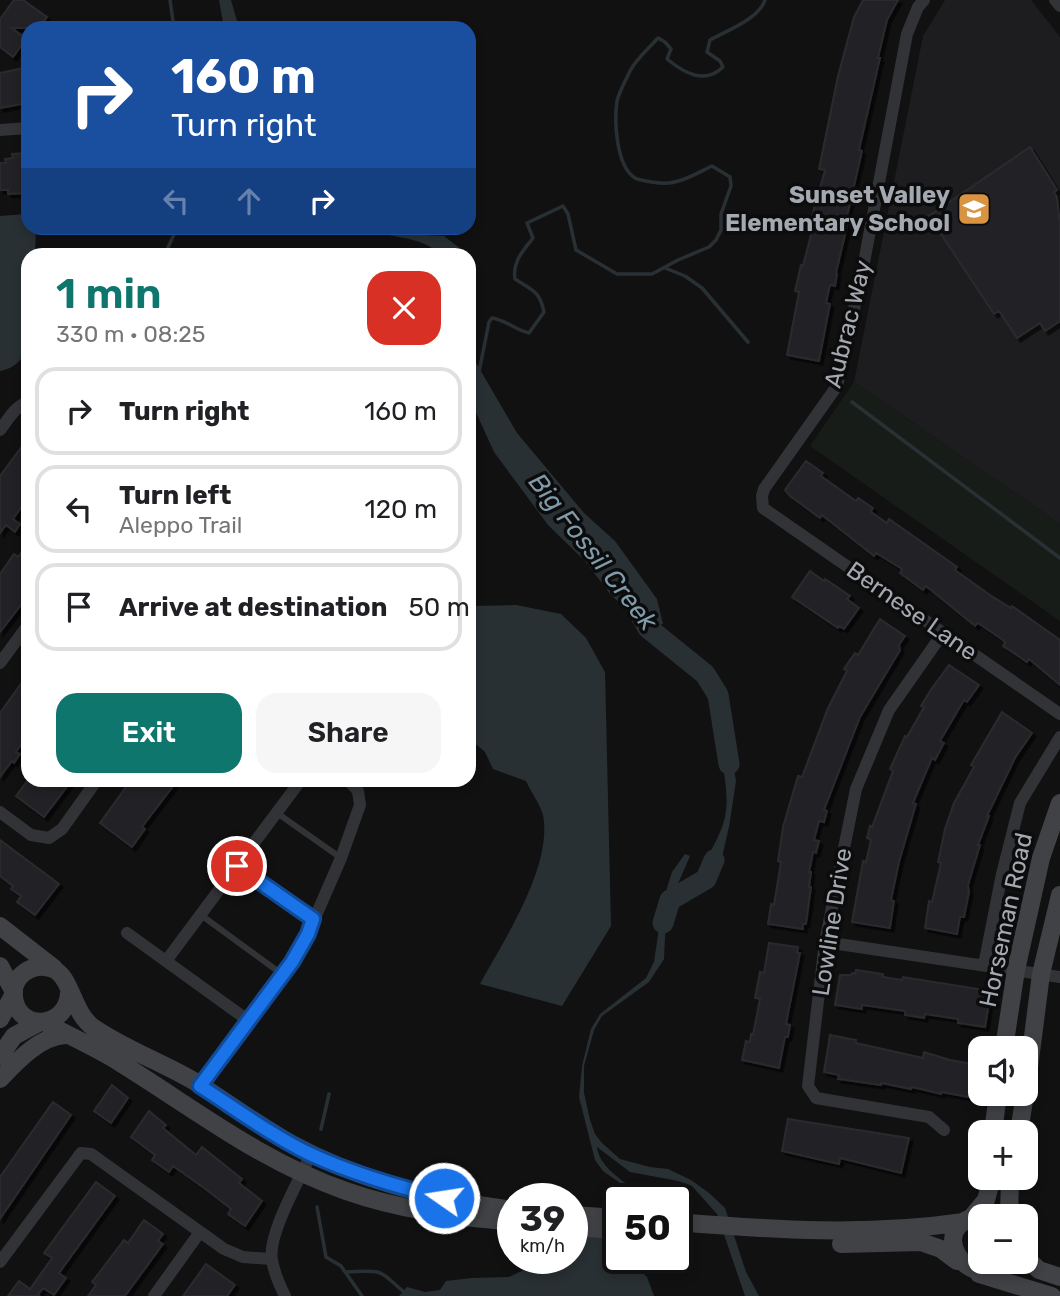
<!DOCTYPE html>
<html lang="en">
<head>
<meta charset="utf-8">
<style>
  body { margin:0; font-family:Rubik,sans-serif; background:#f6f6f6; color:#202124; height:100vh; display:flex; flex-direction:column; font-size:26px; white-space:nowrap }
  * { box-sizing:border-box; margin:0 }
  p { font-size:23px; color:#757577 }
  .icon { flex:none; width:38px; height:38px; fill:none; stroke:currentColor; stroke-width:2; stroke-linecap:round; stroke-linejoin:round }
  .map { position:relative; flex:1; overflow:hidden }
  .drawer { position:absolute; left:21px; top:248px; width:455px; height:539px; display:flex; flex-direction:column; background:#fff; border-radius:21px; box-shadow:0 4px 10px #0003 }
  .drawer>* { flex:none }
  .guide { position:absolute; left:21px; top:21px; width:455px; height:214px; border-radius:21px; box-shadow:0 4px 10px #0003; background:#1a4fa0; color:#fff; overflow:hidden }
  .controls { position:absolute; left:968px; top:1036px; display:grid; gap:14px }
  .controls a { display:grid; place-items:center; width:70px; height:70px; border-radius:14px; background:#fff; box-shadow:0 4px 10px #0003; font-size:35px }
  .speed { position:absolute; left:497px; top:1183px; display:flex; gap:14px; font-size:35px; font-weight:700; text-align:center }
  .speed>* { display:grid; place-content:center; width:91px; height:91px; border-radius:50%; background:#fff; box-shadow:0 4px 10px #0003; line-height:1 }
  .speed small { font-size:18px; font-weight:400 }
  .speed .limit { border:4px solid #111; border-radius:10px; background:#fff; color:#111 }
  .pin { position:absolute; display:grid; place-items:center; width:60px; height:60px; color:#fff; margin:-30px; border:4px solid #fff; border-radius:50%; box-shadow:0 2px 7px #0007 }
  .me { position:absolute; width:77px; margin:-38px; rotate:283deg; stroke-linejoin:round; filter:drop-shadow(0 0 5px #0008) }
  .turn { display:flex; align-items:center; gap:24px; height:147px; padding:0 35px; font-size:32px }
  .turn .icon { width:91px; height:91px; stroke-width:2.5 }
  .turn b { display:block; font-size:49px; line-height:60px }
  .lanes { display:flex; align-items:center; height:66px; padding:0 35px; background:#0003; justify-content:center; gap:35px; direction:ltr }
  .lanes .off { opacity:.35 }
  .round { display:grid; place-items:center; flex:none; width:74px; height:74px; border-radius:21px; background:#f6f6f6 }
  .headline { display:flex; align-items:center; justify-content:space-between; height:119px; padding:0 35px }
  h1 { font-size:42px; font-weight:600; line-height:52px; color:#0f766e }
  .primary-button { display:flex; gap:14px; margin-top:auto; padding:14px 35px }
  .primary-button a { flex:1; height:80px; border-radius:21px; background:#0f766e; color:#fff; font-size:28px; font-weight:600; line-height:80px; text-align:center }
  .primary-button a+a { background:#f6f6f6; color:#202124 }
  ul { padding:0; list-style:none }
  li { display:flex; align-items:center; gap:21px; height:88px; margin:0 14px 10px; padding:0 21px; border:4px solid #e0e0e0; border-radius:21px }
  li div { flex:1 }
  li b { display:block; font-size:26px }
  li em { font-style:normal }
  .map>svg:first-child { display:block }
  .built { fill:#1d1d1f }
  .green { fill:#181c18 }
  .water { fill:#293034 }
  .lines { fill:none; stroke-linecap:round; stroke-linejoin:round }
  .stream { stroke:#293034; stroke-width:3.5 }
  .river { stroke:#293034; stroke-width:21 }
  .building { fill:#242426; stroke:#2b2b2e; stroke-width:2; filter:url(#shadow) }
  .lane { stroke:#323336; stroke-width:6 }
  .street { stroke:#323336; stroke-width:12 }
  .secondary { stroke:#404246; stroke-width:18 }
  .route-casing { stroke:#114b97; stroke-width:18 }
  .route { stroke:#1a73e8; stroke-width:12 }
  .labels { text-anchor:middle; dominant-baseline:central; stroke-width:7; stroke-linejoin:round; paint-order:stroke }
  .poi-label { font-size:24px; font-weight:bold; fill:#a4a9b1; stroke:#0c0c0d; text-anchor:end }
  .street-label { font-size:24px; fill:#a4a9b1; stroke:#0c0c0d }
  .water-label { font-size:26px; font-style:italic; fill:#7f9aa8; stroke:#0c0c0d }
</style>
</head>
<body>
<div class="map">
<svg width="1060" height="1296" viewBox="0 0 1060 1296">
  <defs>
    <filter id="shadow"><feDropShadow dx="3.5" dy="3.5" stdDeviation="0" flood-color="#0009"/></filter>
  </defs>
  <rect width="100%" height="100%" fill="#111112"/>
  <path class="built" d="M945 0H1031L1060 37V524L854 382 923 36Z"/>
  <path class="green" d="M854 382 1060 524V621L810 446Z"/>
  <path class="water" d="M219 0H231L239 28H224Z
    M26 214 28 215V228H36L35 255 28 256C28 279 33 331 25 351 21 363 11 369 0 371V216Z
    M369 228H384L405 234 444 236 471 257 469 285V256L439 255C424 235 390 240 369 228Z
    M469 341 475 361 517 433 584 513 615 541 657 599 663 624 656 626 633 615 611 595 585 561 548 525 494 452 469 397Z
    M516 605 561 614 586 638 605 672 611 926 562 1006 480 984C504 940 553 866 543 815 540 804 531 792 526 781L493 769 485 752 469 738V606Z
    M724 736 729 739 736 781 729 827 722 857 710 883 700 888C701 880 702 869 705 862 713 846 721 834 725 817 731 788 718 763 724 736Z
    M685 854 690 856 674 893 665 936 664 959 649 982 602 1016 594 1030 584 1066V1093L590 1120 595 1134 602 1143 620 1159 650 1167 668 1169 691 1180 709 1193 725 1208 746 1272 759 1296H745L717 1214 692 1186 678 1181 630 1172 597 1147C599 1164 615 1175 628 1185L627 1188 603 1171 595 1160 579 1097 582 1066 591 1029 600 1014 646 978 654 962 663 901 672 872Z
    M572 1203 618 1250V1258H627L647 1277 654 1296H399L407 1287 425 1292 440 1290 446 1281 472 1278 509 1277 549 1258H572Z"/>
  <g class="lines">
    <path class="stream" d="M170 0 174 28
      M164 256 177 228
      M665 268 685 276 702 288 748 342
      M479 372 489 322 492 318C506 320 515 330 529 333L544 312C540 291 532 290 515 279 512 262 523 251 533 238L527 223 563 206 568 214 576 250 617 274H652L678 260 709 247 716 240 721 230V214L731 186 730 177 712 166C697 173 678 185 661 183 656 183 638 180 635 178 616 166 614 121 617 101 619 92 626 80 630 71 636 59 649 48 658 38L665 42 671 49 667 59C684 73 705 85 723 67L720 61 707 52 710 40C726 31 759 19 765 0
      M852 402 1060 558
      M321 1129 329 1094
      M317 1207 326 1257 341 1266 362 1296
      M346 1272C389 1269 378 1272 409 1296"/>
    <path class="river" d="M631 598 648 628 705 674 718 695 729 764
      M663 923 670 900 706 879 714 860"/>
  </g>
  <path class="building" d="M14 0H23L47 17 39 28H12L26 39 13 57 0 47V19Z
    M863 0H898L887 20 878 58H880L859 150 862 151 846 221 848 222 836 273 837 274 835 286 830 285 826 303 830 304 819 361 787 355 799 292 795 291 801 265 803 266 812 231 808 230 825 170 819 169 838 76 854 17Z
    M28 67V103L0 108V73Z
    M1030 147 1057 190 1054 192 1057 197 1059 217 1060 216V321L1045 331 1040 323 1017 338 999 311 994 314 929 216Z
    M27 153 28 193 8 194V190H0V163H6L5 159 13 158 12 154Z
    M28 438V498L13 519 20 524 15 532 6 525 0 533V476Z
    M806 461 823 473 821 476 856 501 858 498 873 508 871 512 887 523 889 519 957 567 955 570 990 595 1011 608 1012 606 1060 640V685L1029 659 1027 662 1003 646 1005 643 1003 640 978 623 975 626 926 586 923 590 900 573 902 569 876 553 874 556 822 515 820 518 790 496 785 490Z
    M28 543V596L0 632V574L14 554 18 557Z
    M810 571 824 581 825 579 850 596 847 599 859 608 844 629 839 626 838 628 792 597Z
    M880 619 905 636 899 645 900 650 860 717 824 810 827 811 824 822 819 821 814 840 819 841 816 853 813 852 809 872H811L809 887H811L806 924H803V929L768 924 771 904 774 905 781 862 778 861 783 827 798 776 802 777 828 708 847 671 844 669 855 653 858 655Z
    M949 665 979 685 967 702 964 700 940 741 944 743 935 760 932 758 913 803 916 804 899 862 891 900 894 901 890 928 852 922 863 861 866 862 871 840 867 838 870 826 872 827 893 771 890 769 905 736 907 737 924 707 921 706 932 688Z
    M28 674V735L16 752 20 754 14 763 12 761 0 777V713Z
    M1002 712 1032 733 1015 758 987 816H989L978 845H980L968 885 969 892 964 917H960L957 934 925 928 929 901 932 902 941 863 938 862 945 829 954 803 974 767 971 765Z
    M28 780H72L44 817 16 796Z
    M131 780H167L174 785 142 827 145 829 132 847 100 823Z
    M0 840 59 884 35 915 17 902 21 896 11 889 13 886 0 876Z
    M769 943 798 947 797 953H800L786 1024 790 1025 788 1037H785L779 1068 742 1060 746 1041 750 1042 751 1034 753 1035 760 999 755 998 760 972 764 973Z
    M856 970 883 974V977L902 980 903 977 991 991 985 1027 958 1023V1019L925 1014 924 1018 905 1015V1011L862 1005V1009L835 1005 840 975H851L852 973 855 974Z
    M830 1035 856 1040V1043L923 1058 924 1052 950 1060 979 1065 974 1098 941 1092V1094L912 1087 911 1089 881 1083V1085L838 1079 839 1075 824 1072Z
    M112 1085 128 1098 111 1123 94 1111Z
    M53 1102 71 1115 0 1219V1177Z
    M149 1111 166 1125 163 1128 196 1155 202 1147 242 1179 239 1183 262 1201 245 1226 228 1214 231 1209 208 1191 173 1166 169 1172 152 1160 155 1155 131 1137Z
    M788 1119 909 1138 901 1173 840 1158 839 1164 782 1151Z
    M96 1182 115 1196 59 1273 66 1278 54 1295 43 1288 38 1295 40 1296H8L19 1281 30 1289 52 1258 44 1253Z
    M144 1220 163 1234 158 1241 163 1244 125 1296H88L96 1285 92 1282 105 1265 124 1240 128 1243Z
    M206 1264 235 1285 227 1296H183Z"/>
  <g class="lines">
    <path class="lane" d="M277 813 341 858
      M201 915 283 975"/>
    <path class="street" d="M924 0 918 7 907 34 862 273 837 386 764 489 762 496 763 508 1060 714
      M1055 0 1060 6
      M0 130 28 128
      M0 430C8 420 15 406 28 402
      M943 633 889 710 856 789 825 942 808 1086 816 1098 929 1117 944 1130
      M0 663 28 625
      M0 812 31 835 49 838 62 829 97 780
      M238 866 313 919
      M127 933 249 1021
      M825 942 1060 977
      M166 961 301 780
      M984 965 1002 874 1020 803 1060 737
      M200 1086 292 962 308 934 341 858 360 805 358 791 348 780
      M0 1262 81 1153 91 1154 224 1249 243 1257 271 1259
      M154 1296 200 1232
      M285 1296C280 1286 274 1272 272 1260 267 1235 300 1179 311 1154"/>
    <path class="secondary" d="M0 926 54 968
      M0 966 14 992
      M69 993C67 1029 18 1032 14 997 11 976 33 961 53 969 72 977 72 1013 94 1028 126 1050 164 1063 197 1083 228 1103 258 1125 290 1143 358 1180 437 1200 513 1210
      M0 1019 14 994
      M44 1022C69 1036 95 1047 119 1062 195 1109 260 1161 346 1191 400 1210 456 1217 513 1222
      M1004 1048 1016 970 1041 858 1060 803
      M0 1056 14 1036 40 1022
      M0 1079C17 1061 40 1036 66 1035
      M1026 1091 1041 974 1060 895
      M993 1132 998 1094
      M1019 1132 1025 1094
      M572 1215 618 1218
      M980 1216C923 1225 969 1296 1005 1262
      M1009 1216 1010 1178
      M971 1218 986 1200 992 1178
      M677 1222C773 1230 868 1236 964 1222
      M572 1227 618 1230
      M841 1244 921 1242 941 1249 957 1261
      M1026 1258 1039 1270 1060 1277
      M979 1274 1052 1296"/>
  </g>
  <g class="lines">
    <defs>
      <path id="route" d="M237 866 313 919 308 934 292 962 200 1086C236 1109 271 1135 310 1154 353 1174 398 1187 444 1198"/>
    </defs>
    <use href="#route" class="route-casing"/>
    <use href="#route" class="route"/>
  </g>
  <defs>
    <symbol id="school-square" viewBox="-11 -11 22 22"><rect x="-9" y="-9" width="18" height="18" rx="4" fill="#d89442" stroke="#0c0c0d"/><path d="M0-5L7-2L0 1L-7-2ZM-4 1L0 2.5L4 1V4Q0 6-4 4Z" fill="#fff"/></symbol>
  </defs>
  <g fill-rule="evenodd">
    <use href="#school-square" x="955" y="190" width="38" height="38"/>
  </g>
  <g class="labels">
    <g class="poi-label">
      <text x="950" y="195">Sunset Valley<tspan x="950" dy="28">Elementary School</tspan></text>
    </g>
    <g class="street-label">
      <text transform="translate(848 324) rotate(-76)">Aubrac Way</text>
      <text transform="translate(912 611) rotate(35)">Bernese Lane</text>
      <text transform="translate(1006 920) rotate(-78)">Horseman Road</text>
      <text transform="translate(832 922) rotate(-81)">Lowline Drive</text>
    </g>
    <g class="water-label">
      <text transform="translate(593 552) rotate(52)">Big Fossil Creek</text>
    </g>
  </g>
</svg>
<div class="controls">
<a><svg class="icon" aria-label="sound" viewBox="0 0 24 24"><path d="M4 9h4l5-4v14l-5-4H4zM17 9q2 3 0 6"/></svg></a>
<a>+</a>
<a>−</a>
</div>
<div class="speed"><div>39<small>km/h</small></div><div class="limit">50</div></div>
<div class="pin" style="left:237px;top:866px;background:#d93025"><svg class="icon" aria-label="arrive" viewBox="0 0 24 24"><path d="M6 21V4h12l-3 4 3 4H6"/></svg></div>
<svg class="me" style="left:444px;top:1198px" viewBox="-20 -20 40 40"><circle r="17" fill="#1a73e8" stroke="#fff" stroke-width="3"/><path d="M0-11L8 9 0 5-8 9z" fill="#fff"/></svg>
<div class="guide">
<div class="turn"><svg class="icon" aria-label="right" viewBox="0 0 24 24"><path d="M7 20v-9h11M14 6l5 5-5 5"/></svg><div><b>160 m</b>Turn right</div></div>
<div class="lanes"><svg class="icon off" aria-label="left" viewBox="0 0 24 24"><path d="M17 20v-9H6M10 6l-5 5 5 5"/></svg><svg class="icon off" aria-label="ahead" viewBox="0 0 24 24"><path d="M12 20V5M6 11l6-6 6 6"/></svg><svg class="icon" aria-label="right" viewBox="0 0 24 24"><path d="M7 20v-9h11M14 6l5 5-5 5"/></svg></div>
</div>
<section class="drawer">
<div class="headline"><div><h1>1 min</h1><p>330 m · 08:25</p></div><a class="round" style="background:#d93025;color:#fff"><svg class="icon" aria-label="close" viewBox="0 0 24 24"><path d="M6 6l12 12M18 6L6 18"/></svg></a></div>
<ul>
<li><svg class="icon" aria-label="right" viewBox="0 0 24 24"><path d="M7 20v-9h11M14 6l5 5-5 5"/></svg><div><b>Turn right</b></div><em>160 m</em></li>
<li><svg class="icon" aria-label="left" viewBox="0 0 24 24"><path d="M17 20v-9H6M10 6l-5 5 5 5"/></svg><div><b>Turn left</b><p>Aleppo Trail</p></div><em>120 m</em></li>
<li><svg class="icon" aria-label="arrive" viewBox="0 0 24 24"><path d="M6 21V4h12l-3 4 3 4H6"/></svg><div><b>Arrive at destination</b></div><em>50 m</em></li>
</ul>
<div class="primary-button"><a>Exit</a><a>Share</a></div>
</section>
</div>
</body>
</html>
